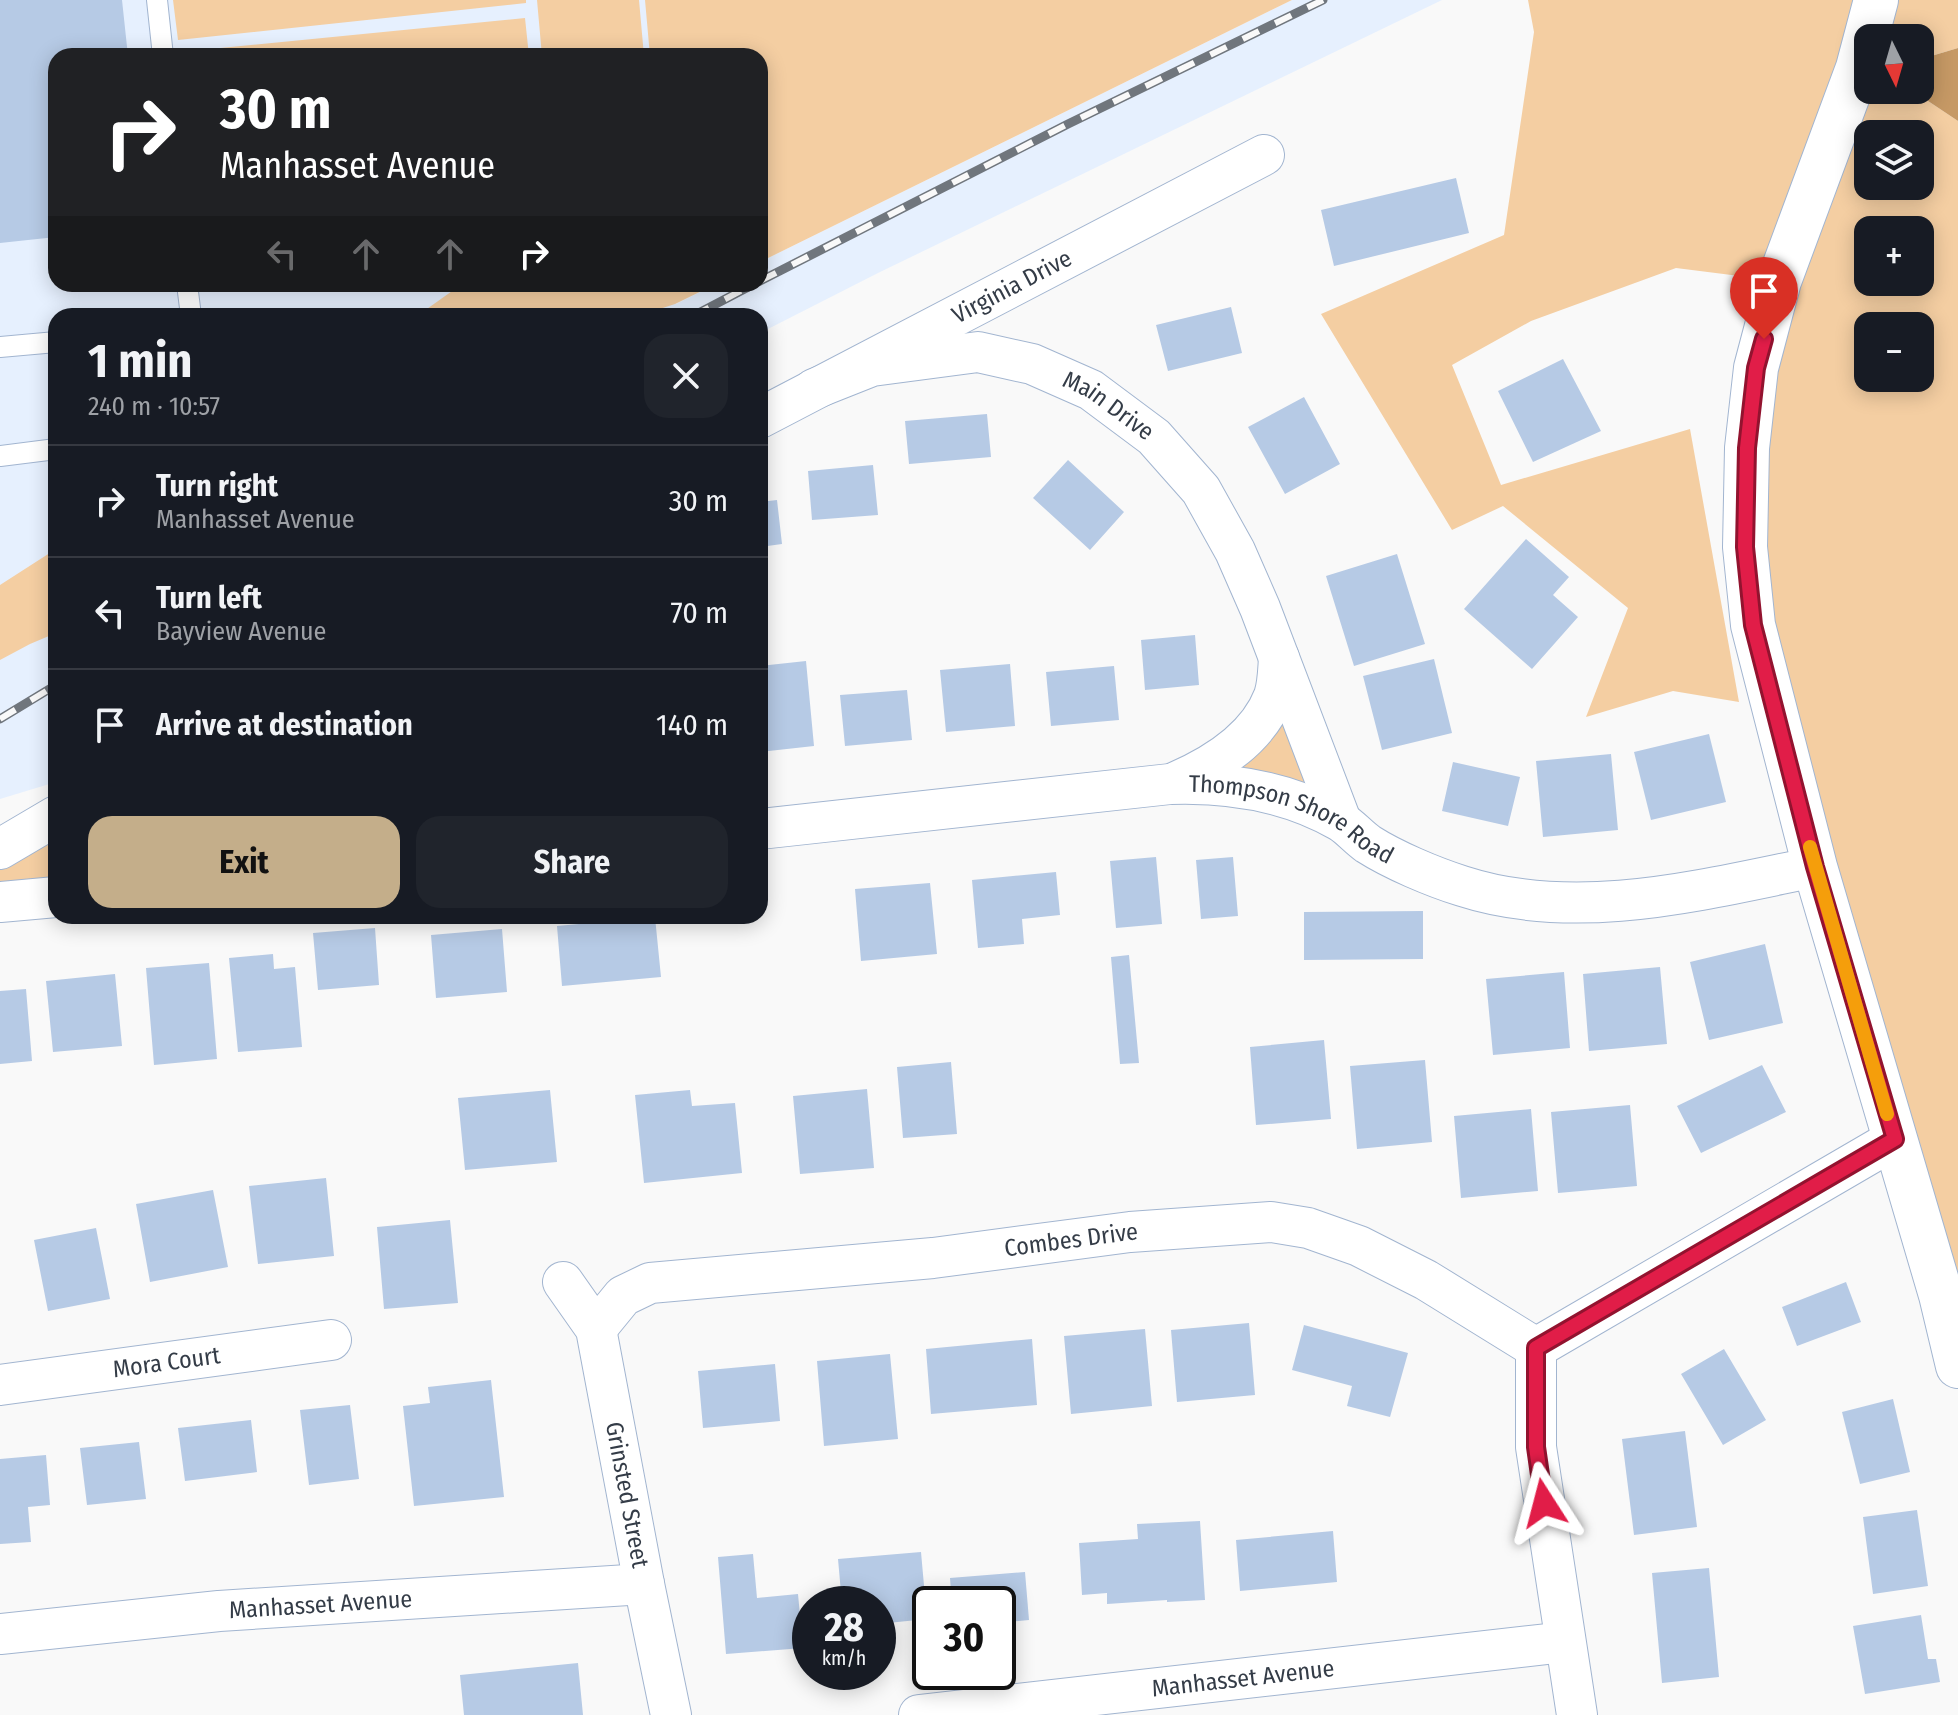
<!DOCTYPE html>
<html lang="en">
<head>
<meta charset="utf-8">
<style>
  body { margin:0; font-family:"Fira Sans Condensed",sans-serif; background:#20242c; color:#f1f3f6; height:100vh; display:flex; flex-direction:column; font-size:30px; white-space:nowrap }
  * { box-sizing:border-box; margin:0 }
  p { font-size:26px; color:#9ea1a6 }
  .icon { flex:none; width:44px; height:44px; fill:none; stroke:currentColor; stroke-width:2; stroke-linecap:round; stroke-linejoin:round }
  .map { position:relative; flex:1; overflow:hidden }
  .panel { position:absolute; left:48px; top:308px; width:720px; height:616px; display:flex; flex-direction:column; background:#171b24; border-radius:24px; box-shadow:0 4px 20px #0003 }
  .panel>* { flex:none }
  .guide { position:absolute; left:48px; top:48px; width:720px; height:244px; border-radius:24px; box-shadow:0 4px 20px #0003; background:#202124; color:#fff; overflow:hidden }
  .needle { width:52px; rotate:175deg }
  .fabs { position:absolute; left:1854px; top:24px; display:grid; gap:16px }
  .fabs a { display:grid; place-items:center; width:80px; height:80px; border-radius:16px; background:#171b24; box-shadow:0 4px 20px #0003; font-size:40px }
  .speed { position:absolute; left:792px; top:1586px; display:flex; gap:16px; font-size:40px; font-weight:700; text-align:center }
  .speed>* { display:grid; place-content:center; width:104px; height:104px; border-radius:50%; background:#171b24; box-shadow:0 4px 20px #0003; line-height:1 }
  .speed small { font-size:20px; font-weight:400 }
  .speed .limit { border:4px solid #111; border-radius:12px; background:#fff; color:#111 }
  .pin { position:absolute; display:grid; place-items:center; width:68px; height:68px; color:#fff; margin:-82px -34px; border-radius:50% 50% 50% 0; rotate:-45deg; box-shadow:0 0 8px #0007 }
  .pin .icon { rotate:45deg }
  .me { position:absolute; width:88px; margin:-44px; rotate:351deg; stroke-linejoin:round; filter:drop-shadow(0 0 6px #0008) }
  .turn { display:flex; align-items:center; gap:28px; height:168px; padding:0 40px; font-size:36px }
  .turn .icon { width:104px; height:104px; stroke-width:2.5 }
  .turn b { display:block; font-size:56px; line-height:68px }
  .lanes { display:flex; align-items:center; height:76px; padding:0 40px; background:#0003; justify-content:center; gap:40px; direction:ltr }
  .lanes .off { opacity:.35 }
  .round { display:grid; place-items:center; flex:none; width:84px; height:84px; border-radius:24px; background:#20242c }
  .summary { display:flex; align-items:center; justify-content:space-between; height:136px; padding:0 40px }
  h1 { font-size:48px; font-weight:700; line-height:60px }
  .button { display:flex; gap:16px; margin-top:auto; padding:16px 40px }
  .button a { flex:1; height:92px; border-radius:24px; background:#c4ae8a; color:#111; font-size:32px; font-weight:700; line-height:92px; text-align:center }
  .button a+a { background:#20242c; color:#f1f3f6 }
  ul { padding:0; list-style:none }
  li { display:flex; align-items:center; gap:24px; height:112px; padding:0 40px; border-top:2px solid #363941 }
  li div { flex:1 }
  li b { display:block; font-size:30px }
  li em { font-style:normal }
  .map>svg:first-child { display:block }
  .built { fill:#e6f0fe }
  .green { fill:#f4cea2; fill-rule:evenodd }
  .water { fill:#c69965 }
  .building { fill:#b6cae5 }
  .lines { fill:none; stroke-linecap:round; stroke-linejoin:round }
  .service-casing { stroke:#a2b5d0; stroke-width:22 }
  .minor-casing { stroke:#a2b5d0; stroke-width:42 }
  .tertiary-casing { stroke:#a2b5d0; stroke-width:46 }
  .service { stroke:#fff; stroke-width:20 }
  .minor { stroke:#fff; stroke-width:40 }
  .tertiary { stroke:#fff; stroke-width:44 }
  .rail-casing { stroke:#70767d; stroke-width:9 }
  .rail { stroke:#f9f9f9; stroke-width:6; stroke-dasharray:18; stroke-linecap:butt }
  .route-casing { stroke:#92132f; stroke-width:20 }
  .route { stroke:#e11d48; stroke-width:14 }
  .slow { stroke:#f59e0b; stroke-width:14 }
  .labels { text-anchor:middle; dominant-baseline:central; stroke-width:6; stroke-linejoin:round; paint-order:stroke }
  .street-label { font-size:24px; fill:#343c47; stroke:#f9f9f9 }
</style>
</head>
<body>
<div class="map">
<svg width="1958" height="1715" viewBox="0 0 1958 1715">
  <rect width="100%" height="100%" fill="#f9f9f9"/>
  <path class="built" d="M0 0H650L655 56H56V284H673L676 304 716 284H760V262L1292 0H1442L878 273 760 333V316H56V782L0 799Z"/>
  <path class="green" d="M173 0H526V3L178 40Z
    M537 0H639L644 56H542Z
    M645 0H1292L760 262V56H650Z
    M1528 0H1958V48L1928 57 1920 63V38H1868V90H1920L1928 101 1958 121V1366L1753 625 1779 281 1676 268 1531 321 1452 365 1501 485 1690 429 1739 702 1673 691 1586 717 1628 608 1503 506 1452 530 1321 314 1504 235 1534 32ZM1868 134H1920V186H1868ZM1868 230H1920V282H1868ZM1868 326H1920V378H1868Z
    M525 18 529 56H181L180 52Z
    M462 284H716L675 304 638 316H417Z
    M56 549V633L30 644 0 660V585Z
    M1274 697 1341 821 1201 771Z
    M56 816V897L0 902V849Z"/>
  <path class="water" d="M1958 48V121L1928 101 1920 90V63L1928 57Z"/>
  <path class="building" d="M0 0H122L128 56H56V237L0 243Z
    M1456 178 1469 233 1334 266 1321 210Z
    M1231 307 1242 353 1168 371 1156 325Z
    M1563 359 1601 431 1533 462 1498 391Z
    M1304 397 1340 464 1285 494 1248 427Z
    M987 414 991 457 909 464 905 421Z
    M1068 460 1124 512 1090 550 1033 498Z
    M873 465 878 515 812 520 808 471Z
    M777 500 782 544 760 547V502Z
    M1526 539 1569 577 1553 595 1578 617 1532 669 1464 609Z
    M1397 554 1425 644 1354 666 1326 576Z
    M1195 635 1199 685 1145 690 1141 640Z
    M1434 659 1452 733 1382 750 1363 676Z
    M806 661 814 746 760 752V666Z
    M1010 664 1015 726 946 732 940 670Z
    M1114 666 1119 720 1051 726 1046 672Z
    M907 690 912 740 845 746 840 695Z
    M1709 734 1726 802 1651 820 1634 752Z
    M1611 754 1618 830 1543 837 1536 761Z
    M1453 762 1520 777 1508 826 1442 811Z
    M1156 857 1162 924 1116 928 1110 861Z
    M1233 857 1238 916 1201 919 1196 860Z
    M1056 872 1060 915 1022 919 1024 944 978 948 972 880Z
    M930 883 937 954 861 961 855 889Z
    M1423 911V959L1304 960V912Z
    M655 917 661 977 562 986 557 926Z
    M375 928 379 985 318 990 313 933Z
    M502 929 507 992 436 998 431 935Z
    M1765 944 1783 1023 1709 1040 1690 962Z
    M273 954 274 969 295 967 302 1047 238 1052 229 958Z
    M1129 955 1139 1063 1120 1064 1111 957Z
    M209 963 217 1059 154 1065 146 968Z
    M1660 967 1667 1044 1589 1051 1583 974Z
    M1564 972 1570 1048 1493 1055 1486 979Z
    M115 974 122 1046 53 1052 46 981Z
    M26 989 32 1061 0 1064V991Z
    M1324 1040 1331 1119 1256 1125 1250 1047Z
    M1425 1060 1432 1142 1357 1149 1350 1066Z
    M951 1062 957 1134 903 1138 897 1067Z
    M1762 1065 1786 1112 1701 1153 1677 1106Z
    M867 1089 874 1168 800 1174 793 1096Z
    M550 1090 557 1162 465 1170 458 1098Z
    M690 1090 692 1106 735 1103 742 1173 644 1183 635 1095Z
    M1630 1105 1637 1186 1558 1193 1551 1112Z
    M1531 1109 1538 1191 1461 1198 1454 1116Z
    M326 1178 334 1256 258 1264 249 1186Z
    M213 1190 228 1267 150 1282 136 1204Z
    M450 1220 458 1303 384 1309 377 1227Z
    M96 1228 110 1299 48 1311 34 1240Z
    M1846 1282 1861 1322 1797 1346 1782 1307Z
    M1249 1323 1255 1395 1177 1402 1171 1330Z
    M1304 1325 1408 1353 1390 1417 1347 1406 1352 1386 1292 1370Z
    M1145 1329 1152 1406 1071 1414 1064 1336Z
    M1032 1339 1037 1405 931 1414 926 1349Z
    M1724 1349 1766 1420 1723 1445 1681 1374Z
    M890 1354 898 1439 824 1446 817 1361Z
    M775 1364 780 1421 703 1428 698 1371Z
    M491 1380 504 1497 414 1506 403 1406 430 1403 428 1387Z
    M1893 1399 1910 1472 1860 1484 1842 1412Z
    M350 1405 359 1479 309 1485 300 1410Z
    M251 1420 257 1472 185 1481 178 1428Z
    M1685 1431 1697 1527 1634 1535 1622 1439Z
    M139 1442 146 1499 87 1505 80 1448Z
    M46 1455 50 1505 28 1507 31 1542 0 1544V1459Z
    M1917 1510 1928 1586 1873 1594 1863 1517Z
    M1200 1521 1205 1600 1167 1602V1600L1107 1604V1593L1082 1595 1079 1543 1138 1539 1137 1524Z
    M1333 1531 1337 1582 1240 1591 1236 1540Z
    M921 1552 927 1619 878 1624V1604H842L838 1559Z
    M753 1554 757 1598 798 1594 803 1648 726 1654 718 1557Z
    M1709 1568 1719 1677 1662 1683 1652 1573Z
    M1025 1572 1029 1620 998 1623V1604H952L950 1578Z
    M1921 1615 1928 1659H1936L1940 1682 1865 1694 1853 1626Z
    M578 1663 583 1715H464L460 1675Z"/>
  <g class="lines">
    <defs>
      <path id="service" d="M157 0 163 56
        M187 284 191 316
        M0 347 56 342
        M0 456 56 449"/>
      <g id="minor">
        <path id="s1" d="M814 389 872 366 978 352 1032 364 1091 390 1154 437 1201 490 1235 551 1260 608 1341 821"/>
        <path id="s2" d="M760 418 1264 155"/>
        <path d="M1176 782C1215 765 1258 738 1274 696 1278 684 1278 671 1279 658"/>
        <path id="s3" d="M760 829 1170 784C1229 782 1288 791 1340 821 1350 827 1358 837 1368 844 1393 860 1433 877 1462 886 1576 923 1701 890 1815 867"/>
        <path d="M0 849 56 816"/>
        <path d="M0 902 56 897"/>
        <path id="s4" d="M563 1282 596 1329 644 1584 671 1715"/>
        <path id="s5" d="M596 1329 623 1296 650 1283 933 1258 1130 1232 1271 1222 1308 1228 1359 1246 1426 1280 1536 1348"/>
        <path d="M1536 1348 1895 1139"/>
        <path d="M1536 1348V1447L1577 1715"/>
        <path id="s6" d="M0 1385 331 1340"/>
        <path id="s7" d="M0 1634 219 1611 644 1584"/>
        <path id="s8" d="M919 1715 1565 1642"/>
      </g>
      <path id="tertiary" d="M1876 0 1858 68 1779 281 1756 368 1747 448 1745 547 1753 625 1815 867 1941 1295 1958 1366"/>
    </defs>
    <use href="#service" class="service-casing"/>
    <use href="#minor" class="minor-casing"/>
    <use href="#tertiary" class="tertiary-casing"/>
    <use href="#service" class="service"/>
    <use href="#minor" class="minor"/>
    <use href="#tertiary" class="tertiary"/>
    <defs>
      <path id="rail" d="M760 281 1068 124 1323 0
        M693 316 754 284
        M0 719 56 685"/>
    </defs>
    <use href="#rail" class="rail-casing"/>
    <use href="#rail" class="rail"/>
  </g>
  <g class="lines">
    <defs>
      <path id="route" d="M1544 1503 1536 1447V1348L1895 1139 1815 867 1753 625 1745 547 1747 448 1756 368 1764 339"/>
    </defs>
    <use href="#route" class="route-casing"/>
    <use href="#route" class="route"/>
    <path class="slow" d="M1810 847 1887 1114"/>
  </g>
  <g class="labels">
    <g class="street-label">
      <text stroke="none"><textPath href="#s2" startOffset="284">Virginia Drive</textPath></text>
      <text stroke="none"><textPath href="#s1" startOffset="312">Main Drive</textPath></text>
      <text stroke="none"><textPath href="#s3" startOffset="542">Thompson Shore Road</textPath></text>
      <text stroke="none"><textPath href="#s5" startOffset="496">Combes Drive</textPath></text>
      <text stroke="none"><textPath href="#s6" startOffset="168">Mora Court</textPath></text>
      <text stroke="none"><textPath href="#s4" startOffset="226">Grinsted Street</textPath></text>
      <text stroke="none"><textPath href="#s7" startOffset="322">Manhasset Avenue</textPath></text>
      <text stroke="none"><textPath href="#s8" startOffset="326">Manhasset Avenue</textPath></text>
    </g>
  </g>
</svg>
<div class="fabs">
<a><svg class="needle" viewBox="-14 -14 28 28"><path d="M0-13l5 13h-10z" fill="#e53935"/><path d="M0 13l5-13h-10z" fill="#9ea1a6"/></svg></a>
<a><svg class="icon" aria-label="layers" viewBox="0 0 24 24"><path d="M12 4l9 5-9 5-9-5zM3 14l9 5 9-5"/></svg></a>
<a>+</a>
<a>−</a>
</div>
<div class="speed"><div>28<small>km/h</small></div><div class="limit">30</div></div>
<div class="pin" style="left:1764px;top:339px;background:#d93025"><svg class="icon" aria-label="arrive" viewBox="0 0 24 24"><path d="M6 21V4h12l-3 4 3 4H6"/></svg></div>
<svg class="me" style="left:1544px;top:1503px" viewBox="-20 -20 40 40"><path d="M0-17L14 15 0 8-14 15z" fill="#e11d48" stroke="#fff" stroke-width="4"/></svg>
<div class="guide">
<div class="turn"><svg class="icon" aria-label="right" viewBox="0 0 24 24"><path d="M7 20v-9h11M14 6l5 5-5 5"/></svg><div><b>30 m</b>Manhasset Avenue</div></div>
<div class="lanes"><svg class="icon off" aria-label="left" viewBox="0 0 24 24"><path d="M17 20v-9H6M10 6l-5 5 5 5"/></svg><svg class="icon off" aria-label="ahead" viewBox="0 0 24 24"><path d="M12 20V5M6 11l6-6 6 6"/></svg><svg class="icon off" aria-label="ahead" viewBox="0 0 24 24"><path d="M12 20V5M6 11l6-6 6 6"/></svg><svg class="icon" aria-label="right" viewBox="0 0 24 24"><path d="M7 20v-9h11M14 6l5 5-5 5"/></svg></div>
</div>
<section class="panel">
<div class="summary"><div><h1>1 min</h1><p>240 m · 10:57</p></div><a class="round"><svg class="icon" aria-label="close" viewBox="0 0 24 24"><path d="M6 6l12 12M18 6L6 18"/></svg></a></div>
<ul>
<li><svg class="icon" aria-label="right" viewBox="0 0 24 24"><path d="M7 20v-9h11M14 6l5 5-5 5"/></svg><div><b>Turn right</b><p>Manhasset Avenue</p></div><em>30 m</em></li>
<li><svg class="icon" aria-label="left" viewBox="0 0 24 24"><path d="M17 20v-9H6M10 6l-5 5 5 5"/></svg><div><b>Turn left</b><p>Bayview Avenue</p></div><em>70 m</em></li>
<li><svg class="icon" aria-label="arrive" viewBox="0 0 24 24"><path d="M6 21V4h12l-3 4 3 4H6"/></svg><div><b>Arrive at destination</b></div><em>140 m</em></li>
</ul>
<div class="button"><a>Exit</a><a>Share</a></div>
</section>
</div>
</body>
</html>
